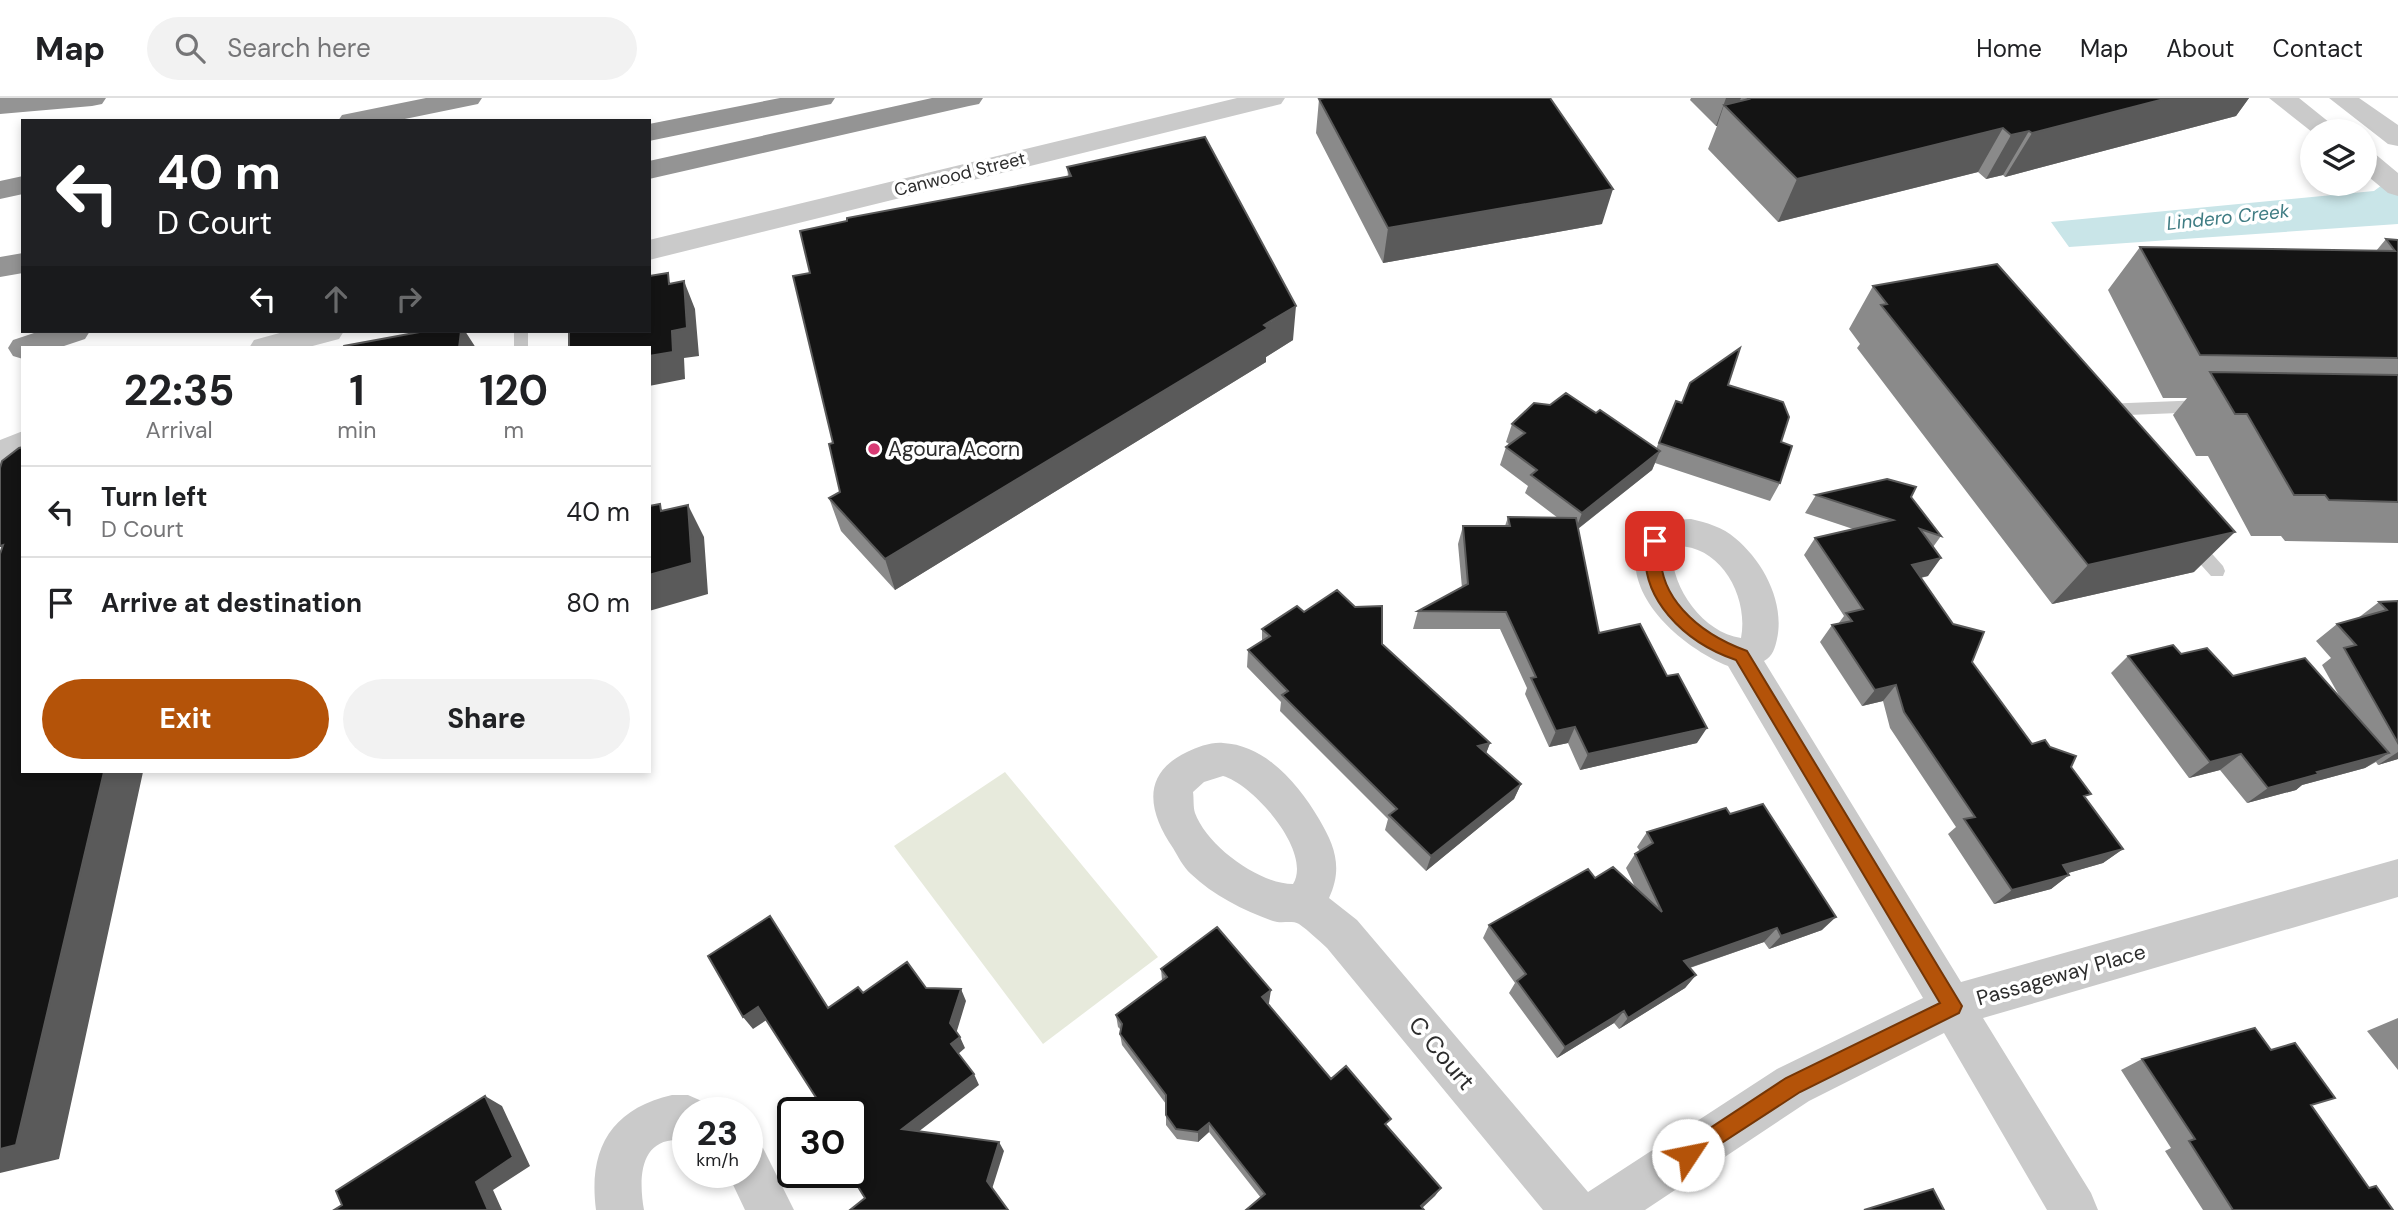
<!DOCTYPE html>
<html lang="en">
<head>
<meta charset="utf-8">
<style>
  body { margin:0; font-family:"DM Sans",sans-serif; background:#f2f2f2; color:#202124; height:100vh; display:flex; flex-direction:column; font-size:26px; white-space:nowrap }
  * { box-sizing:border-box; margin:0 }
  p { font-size:23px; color:#757577 }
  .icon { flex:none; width:38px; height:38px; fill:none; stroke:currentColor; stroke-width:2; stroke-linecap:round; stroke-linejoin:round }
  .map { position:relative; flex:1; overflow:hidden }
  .drawer { position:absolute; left:21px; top:248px; width:630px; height:427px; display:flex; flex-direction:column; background:#fff; border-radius:0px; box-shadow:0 4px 10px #0003 }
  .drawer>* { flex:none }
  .hud { position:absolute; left:21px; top:21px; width:630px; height:214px; border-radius:0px; box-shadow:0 4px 10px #0003; background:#202124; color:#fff; overflow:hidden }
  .tools { position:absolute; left:2300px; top:21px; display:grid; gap:14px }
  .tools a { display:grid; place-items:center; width:77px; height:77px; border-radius:50%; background:#fff; box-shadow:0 4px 10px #0003; font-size:35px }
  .speed { position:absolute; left:672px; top:999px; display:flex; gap:14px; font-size:35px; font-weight:700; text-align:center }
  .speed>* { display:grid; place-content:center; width:91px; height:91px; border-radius:50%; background:#fff; box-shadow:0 4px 10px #0003; line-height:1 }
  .speed small { font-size:18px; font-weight:400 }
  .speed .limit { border:4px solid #111; border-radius:10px; background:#fff; color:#111 }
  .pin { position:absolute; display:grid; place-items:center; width:60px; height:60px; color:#fff; margin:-30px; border-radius:14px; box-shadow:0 4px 10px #0006 }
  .me { position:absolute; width:77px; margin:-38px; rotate:56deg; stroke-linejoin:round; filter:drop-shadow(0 0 5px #0008) }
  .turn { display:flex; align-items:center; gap:24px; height:147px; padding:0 21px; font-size:32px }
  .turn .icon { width:91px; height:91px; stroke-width:2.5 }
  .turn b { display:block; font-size:49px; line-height:60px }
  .lanes { display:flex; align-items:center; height:66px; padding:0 21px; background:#0003; justify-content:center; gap:35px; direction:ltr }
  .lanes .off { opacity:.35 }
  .eta { display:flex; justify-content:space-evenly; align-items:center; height:119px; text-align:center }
  .eta b { font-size:42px; font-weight:700; line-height:49px }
  .primary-button { display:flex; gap:14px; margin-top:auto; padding:14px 21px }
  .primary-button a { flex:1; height:80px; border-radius:42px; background:#b45309; color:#fff; font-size:28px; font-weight:700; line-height:80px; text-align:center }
  .primary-button a+a { background:#f2f2f2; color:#202124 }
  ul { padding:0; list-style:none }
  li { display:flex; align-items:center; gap:21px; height:91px; padding:0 21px; border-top:2px solid #e0e0e0 }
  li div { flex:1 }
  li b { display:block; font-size:26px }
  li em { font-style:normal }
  header { display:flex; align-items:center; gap:42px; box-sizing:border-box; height:98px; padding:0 35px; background:#fff; border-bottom:2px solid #e0e0e0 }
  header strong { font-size:33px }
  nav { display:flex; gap:38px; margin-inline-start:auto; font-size:24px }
  .search { width:490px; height:63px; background:#f2f2f2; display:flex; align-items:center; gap:18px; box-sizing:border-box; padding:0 24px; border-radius:38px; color:#757577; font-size:26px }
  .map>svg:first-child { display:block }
  .green { fill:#e7eadc }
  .water { fill:#c9e5e8 }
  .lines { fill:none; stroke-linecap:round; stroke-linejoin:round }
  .service { fill:#cacaca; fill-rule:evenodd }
  .minor { fill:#cacaca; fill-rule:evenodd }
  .tertiary { fill:#cacaca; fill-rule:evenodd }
  .motorway { fill:#949494; fill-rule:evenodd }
  .wall { fill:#8a8a8a }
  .shaded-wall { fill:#5a5a5a }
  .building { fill:#141414; stroke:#5a5a5a; stroke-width:2 }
  .route { fill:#b45309; stroke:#753606; stroke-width:2 }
  .poi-dot { fill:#d83b74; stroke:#fff; stroke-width:2.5 }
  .labels { text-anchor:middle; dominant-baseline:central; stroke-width:7; stroke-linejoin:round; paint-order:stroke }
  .far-street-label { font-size:18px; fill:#2d2d2d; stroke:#fff }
  .far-water-label { font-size:19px; font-style:italic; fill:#3f7c83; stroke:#fff }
  .poi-label { font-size:21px; fill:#2d2d2d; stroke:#fff; text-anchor:start }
  .street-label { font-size:21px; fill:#2d2d2d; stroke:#fff }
  .near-street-label { font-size:24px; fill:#2d2d2d; stroke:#fff }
</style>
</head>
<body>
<header>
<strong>Map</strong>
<div class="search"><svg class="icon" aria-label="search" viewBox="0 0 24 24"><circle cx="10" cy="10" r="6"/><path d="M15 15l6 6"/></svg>Search here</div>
<nav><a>Home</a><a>Map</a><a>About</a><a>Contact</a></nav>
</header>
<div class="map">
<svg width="2398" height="1112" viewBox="0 0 2398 1112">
  <rect width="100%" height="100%" fill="#fff"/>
  <path class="green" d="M1005 674 1158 859 1043 946 894 748Z"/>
  <path class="water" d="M2398 75V126L2069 149 2051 124 2374 93Z"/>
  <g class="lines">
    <path class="service" d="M514 233H528V250H514Z
      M2204 302 2212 308 2204 314 2103 318 2095 312 2103 306Z
      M2191 438 2197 439 2223 468 2225 473 2223 478H2211L2185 449 2183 444 2185 439Z"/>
    <path class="minor" d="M2269 0H2299L2340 33 2312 34Z
      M2329 0H2359L2398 27V48L2388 46Z
      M2364 53 2374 55 2398 75V98L2388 95 2364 75Z
      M1691 421C1707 425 1723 429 1735 440 1763 463 1785 504 1777 541 1775 550 1773 558 1764 563L1961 884 2398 761V799L1983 920 2091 1095 2098 1112H2047L1944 935 1809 1003 1645 1112H1543L1327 850C1318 842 1309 833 1299 826 1292 822 1281 826 1273 823 1244 813 1213 797 1191 776 1183 769 1178 758 1173 750 1148 713 1141 676 1187 654 1198 649 1211 644 1223 645 1266 647 1299 687 1319 721 1335 748 1343 770 1329 800L1357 822 1588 1094 1777 971 1923 900 1728 568C1681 549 1612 491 1643 433L1672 422ZM1676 448C1721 447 1749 499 1741 540 1702 534 1670 488 1672 450ZM1223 678C1253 686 1313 754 1293 786 1259 786 1207 748 1195 715 1193 709 1194 700 1193 694L1204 684Z
      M672 997H688L704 1004 709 1015H688V1043C640 1035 638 1078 644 1112H596C588 1051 611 1011 672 997Z
      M747 1043 763 1050 794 1112H745L727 1074H747Z"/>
    <path class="tertiary" d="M1237 0H1285L1281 6 649 162V142Z
      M287 233H344L339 241 305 250H249L254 242Z
      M23 333V361L0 370V342Z"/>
    <path class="motorway" d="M0 0H106L102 6 92 8 0 16Z
      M426 0H482L478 6 395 23H338L342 17Z
      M780 0H835L831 6 821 8 649 43V26Z
      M932 0H983L979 6 969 8 649 81V63Z
      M23 78V96L0 101V83Z
      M23 155V175L0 179V159Z
      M40 233H90L85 241 58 250H23V261L13 258 8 250 13 242Z"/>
  </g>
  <path class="wall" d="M1691 0H2249L2236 18 2005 79 2003 77 1986 81 1978 74 1778 124 1708 51 1717 28H1716L1690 2Z
    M1319 1 1602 126 1383 165 1316 35Z
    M1067 69 1293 242 1266 259V264L895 492 841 433 829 400 840 394 810 175 1068 78Z
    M2386 141 2398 142V445L2285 443 2281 438H2251L2208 358H2196L2173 317 2187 300H2163L2108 192 2140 149 2376 153Z
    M1873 188 2194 474 2052 506 1857 250 1860 246 1849 231Z
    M1728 287 1781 344 1780 385 1770 403 1655 365 1652 372 1578 431 1599 535 1697 645 1580 672 1568 645 1549 649 1525 596 1527 590 1500 531H1413L1418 513 1462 490 1458 446 1463 428H1505L1508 419 1558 420 1525 395 1528 388 1500 367 1506 349 1509 346 1506 344 1512 326 1596 315 1656 351 1676 303 1681 305Z
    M1816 397 1911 399 1941 438 1933 449 1928 478 1921 480 1972 564 2032 646 2050 649 2071 669 2086 701 2123 751 2103 765 2068 775 2069 777 2051 791 1994 806 1948 736 1956 729 1890 630 1883 603 1862 608 1820 544 1832 527 1838 526 1844 518 1804 457 1815 440 1853 431 1805 415Z
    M2398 503V661L2378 667 2376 664 2365 670 2302 687 2296 692 2247 705 2220 672 2189 680 2111 575 2128 558 2181 556 2233 578 2341 601 2322 567 2331 560 2316 543 2337 526 2358 520 2379 504Z
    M1304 514 1382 546 1490 645 1486 655 1521 686 1514 701 1426 773 1385 732 1388 721 1280 613 1281 604 1247 569 1248 552 1262 543V531Z
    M1730 716 1822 832 1769 851 1764 844 1690 870 1696 877 1685 890 1619 931 1614 925 1557 960 1509 895 1515 885 1483 840 1489 827 1595 780 1635 789 1626 770 1635 756 1640 753 1637 749 1647 734Z
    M1161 871 1269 905 1268 906 1331 981 1388 1028 1435 1098 1261 1100 1209 1034 1198 1044 1177 1041 1166 1027V1006L1122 947 1120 936 1121 932 1118 929 1116 917 1162 882Z
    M2398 920V972L2367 933Z
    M2142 961 2312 1009 2369 1090 2393 1112H2203L2165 1053 2171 1050 2121 972Z"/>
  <path class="shaded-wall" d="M1726 0H1741L1734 17 1724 7 1717 28H1716Z
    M2168 0H2249L2236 18 2005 79 2032 35Z
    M2003 30 1978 74 1778 124 1797 81Z
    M2029 33 2003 77 1986 81 2011 37Z
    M1613 91 1602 126 1383 165 1388 130Z
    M684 183 695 211 699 258 684 260 685 281 649 288V258L672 233Z
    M1296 208 1293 242 1266 259V264L895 492 885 461Z
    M461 233H465L476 250H459Z
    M1660 353 1652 372 1575 433 1582 415Z
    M688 407 704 439 708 496 649 513V477Z
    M2235 434 2194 474 2052 506 2088 467Z
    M1941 460 1928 478 1899 484 1912 467Z
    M1896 587 1883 603 1862 608 1875 592Z
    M1575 629 1568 645 1549 649 1556 633Z
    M1707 630 1697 645 1580 672 1588 656Z
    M1490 645 1484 661 1478 648Z
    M2398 654V661L2378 667Z
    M2389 655 2365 670 2302 687 2296 692 2247 705 2268 690 2317 674Z
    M2241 656 2220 672 2189 680 2210 664Z
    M104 674H143L59 1061 0 1075V1051Z
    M1521 686 1514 701 1426 773 1431 758Z
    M2123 751 2103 765 2044 782 2063 767Z
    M2069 777 2051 791 1994 806 2012 792Z
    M1836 819 1822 832 1769 851 1781 838Z
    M1777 830 1764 844 1674 875 1684 863Z
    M1696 877 1685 890 1619 931 1628 920Z
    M961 891 966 903 956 936 950 925Z
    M1271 892 1269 905 1261 911 1262 899Z
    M758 909 768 921 753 931 743 919Z
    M1624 913 1614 925 1557 960 1565 949Z
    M960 939 965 950 957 957 951 946Z
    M974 976 979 987 909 1041 902 1031Z
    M485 998 502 1008 530 1068 493 1092 502 1112H488L476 1084Z
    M1209 1025V1034L1198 1044V1034Z
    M999 1044 1004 1053 992 1091 987 1083Z
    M1441 1090 1435 1098 1420 1112 1421 1108Z"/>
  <path class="building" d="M1324 0H1550L1613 91 1388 130 1319 1Z
    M1748 0H2168L2032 35 2029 33 2011 37 2003 30 1797 81 1724 7 1749 1Z
    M1205 39 1296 208 1264 227 1268 230 885 461 829 400 840 394 829 346 833 345 793 178 810 175 800 133 847 123V120L1071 78 1067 69Z
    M2386 141 2398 142V260L2200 257 2140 149 2395 153Z
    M1997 166 2235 434 2088 467 1881 207 1887 206 1873 188Z
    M668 175 669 186 684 183 687 230 672 233 673 254 649 258V250H569V233H649V178Z
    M425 233H461L459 250H343L344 248Z
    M1740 250 1728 287 1783 304 1789 319 1781 344 1792 348 1780 385 1659 345 1676 303 1682 305 1690 285Z
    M2210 274 2398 277V404L2329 402 2325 397H2294L2247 316H2235Z
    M1566 295 1596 315 1600 312 1660 353 1582 415 1531 377 1537 372 1506 349 1525 335 1512 326 1534 305 1550 307Z
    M23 349V674H104L16 1047 0 1051V456L3 447 0 448V370L2 363 19 350Z
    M1887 381 1916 389 1911 399 1941 438 1920 431 1941 460 1912 467 1953 526 1984 534 1972 564 2032 646 2045 642 2050 649 2076 658 2071 669 2091 696 2084 698 2123 751 2063 767 2069 777 2012 792 1964 721 1975 719 1904 614 1896 587 1875 592 1832 527 1852 523 1846 515 1863 511 1815 440 1893 422 1816 397Z
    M660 406 661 413 688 407 692 465 649 477V408Z
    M1508 419 1576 420 1599 535 1640 526 1667 578 1678 576 1707 630 1588 656 1575 629 1556 633 1531 580 1536 579 1506 514 1418 513 1468 486 1463 428H1510Z
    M1337 492 1355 509 1382 508V546L1490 645 1478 648 1521 686 1431 758 1389 717 1397 711 1282 597 1288 593 1248 552 1270 538 1262 531 1297 508 1304 514Z
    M2398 503V645L2344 550 2356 547 2337 526 2387 512 2379 504Z
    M2173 547 2181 556 2207 550 2233 578 2305 560 2389 655 2317 674 2319 676 2268 690 2241 656 2210 664 2128 558Z
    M1763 706 1836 819 1781 838 1777 830 1684 863 1696 877 1628 920 1624 913 1565 949 1517 883 1526 876 1489 827 1588 771 1595 780 1613 769 1662 814 1635 756 1653 745 1647 734 1726 710 1730 716Z
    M770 818 828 910 858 889 863 895 907 864 926 890 961 891 950 925 960 939 951 946 974 976 902 1031 999 1044 987 1083 1008 1112H850L865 1100 849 1074H852V1015H819L824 1012 758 909 743 919 708 858Z
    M1217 829 1271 892 1262 899 1331 981 1346 968 1391 1021 1385 1026 1441 1090 1421 1108 1424 1112H1246L1265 1096 1209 1025 1198 1034 1176 1031 1166 1017V997L1120 936 1122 926 1116 917 1167 879 1161 871Z
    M2255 930 2271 952 2295 945 2335 1000 2311 1007 2369 1090 2376 1088 2393 1112H2233L2189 1043 2195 1041 2142 961Z
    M485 998 513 1059 476 1084 488 1112H334L342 1107 336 1093Z
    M1933 1091 1944 1112H1864Z"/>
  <path class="route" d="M1655 437 1662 443C1652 498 1700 536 1747 553L1962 908 1959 915 1800 994 1688 1067 1680 1064 1678 1057 1680 1050 1786 980 1940 905 1736 562C1686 545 1636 500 1647 443Z"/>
  <circle class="poi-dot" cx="874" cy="351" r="7"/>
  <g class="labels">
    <g class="far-street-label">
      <text transform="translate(960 76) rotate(-14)">Canwood Street</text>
    </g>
    <g class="far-water-label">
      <text transform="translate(2228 119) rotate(-6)">Lindero Creek</text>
    </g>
    <g class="poi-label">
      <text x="888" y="351">Agoura Acorn</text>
    </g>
    <g class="street-label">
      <text transform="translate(2061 877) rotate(-16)">Passageway Place</text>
    </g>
    <g class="near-street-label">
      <text transform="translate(1442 955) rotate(50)">C Court</text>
    </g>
  </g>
</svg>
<div class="tools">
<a><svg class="icon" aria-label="layers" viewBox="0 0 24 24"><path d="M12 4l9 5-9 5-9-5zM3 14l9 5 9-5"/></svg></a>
</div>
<div class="speed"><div>23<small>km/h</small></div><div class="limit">30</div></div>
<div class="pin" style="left:1655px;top:443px;background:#d93025"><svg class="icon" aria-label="arrive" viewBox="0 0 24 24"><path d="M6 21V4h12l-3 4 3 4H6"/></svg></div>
<svg class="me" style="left:1688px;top:1057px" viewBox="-20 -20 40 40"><circle r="19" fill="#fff"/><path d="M0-13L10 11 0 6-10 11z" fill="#b45309"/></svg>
<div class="hud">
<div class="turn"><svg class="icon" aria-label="left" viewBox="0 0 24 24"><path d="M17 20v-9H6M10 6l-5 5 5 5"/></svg><div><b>40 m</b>D Court</div></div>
<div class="lanes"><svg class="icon" aria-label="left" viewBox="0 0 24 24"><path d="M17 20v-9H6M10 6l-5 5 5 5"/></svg><svg class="icon off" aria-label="ahead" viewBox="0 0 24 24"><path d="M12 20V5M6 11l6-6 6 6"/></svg><svg class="icon off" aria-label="right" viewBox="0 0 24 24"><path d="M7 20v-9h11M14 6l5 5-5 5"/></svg></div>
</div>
<section class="drawer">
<div class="eta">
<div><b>22:35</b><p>Arrival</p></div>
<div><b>1</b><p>min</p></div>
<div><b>120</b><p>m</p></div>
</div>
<ul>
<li><svg class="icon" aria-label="left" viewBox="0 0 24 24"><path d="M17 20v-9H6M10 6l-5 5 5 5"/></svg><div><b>Turn left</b><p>D Court</p></div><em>40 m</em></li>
<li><svg class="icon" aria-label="arrive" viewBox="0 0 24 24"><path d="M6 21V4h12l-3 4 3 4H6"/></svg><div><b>Arrive at destination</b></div><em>80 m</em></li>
</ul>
<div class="primary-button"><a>Exit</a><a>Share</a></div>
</section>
</div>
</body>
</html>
